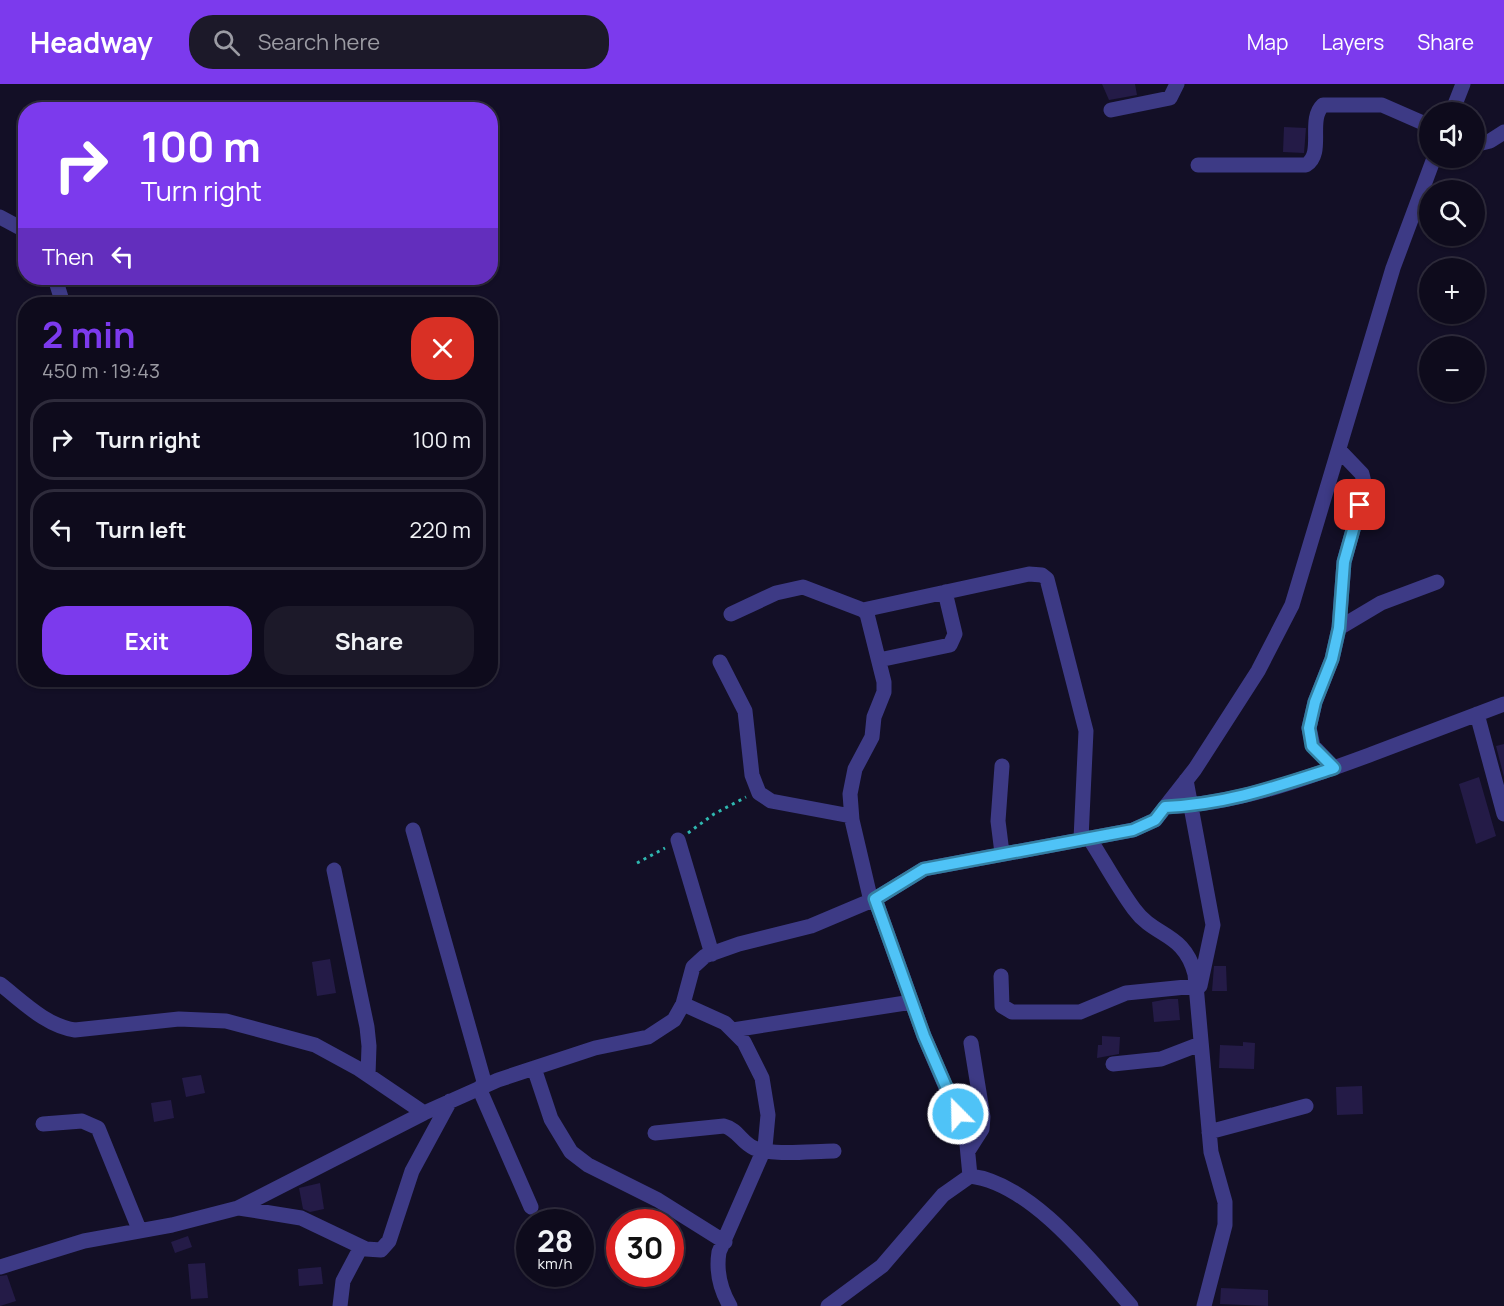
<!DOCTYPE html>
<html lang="en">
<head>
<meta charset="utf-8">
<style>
  body { margin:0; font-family:Manrope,sans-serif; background:#1c1929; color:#f1f3f6; height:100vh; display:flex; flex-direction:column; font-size:22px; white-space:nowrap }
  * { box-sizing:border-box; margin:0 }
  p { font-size:20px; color:#9b9ba3 }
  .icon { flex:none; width:33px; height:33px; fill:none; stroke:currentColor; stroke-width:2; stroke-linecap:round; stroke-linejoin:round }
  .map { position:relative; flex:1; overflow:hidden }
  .details { position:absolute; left:18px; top:213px; width:480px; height:390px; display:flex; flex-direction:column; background:#0e0b1c; border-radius:24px; box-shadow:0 2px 4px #0004,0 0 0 2px #2e2b3b }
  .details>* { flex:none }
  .banner { position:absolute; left:18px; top:18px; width:480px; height:183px; border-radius:24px; box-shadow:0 2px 4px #0004,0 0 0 2px #2e2b3b; background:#7c3aed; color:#fff; overflow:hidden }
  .fabs { position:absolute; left:1419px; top:18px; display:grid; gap:12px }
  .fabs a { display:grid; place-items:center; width:66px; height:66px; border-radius:50%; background:#0e0b1c; box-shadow:0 2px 4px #0004,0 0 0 2px #2e2b3b; font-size:30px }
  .speed { position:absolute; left:516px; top:1125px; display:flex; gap:12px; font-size:30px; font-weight:700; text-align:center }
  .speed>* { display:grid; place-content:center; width:78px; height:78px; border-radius:50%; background:#0e0b1c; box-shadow:0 2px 4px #0004,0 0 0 2px #2e2b3b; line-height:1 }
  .speed small { font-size:15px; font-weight:400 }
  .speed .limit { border:9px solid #d22; background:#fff; color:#111 }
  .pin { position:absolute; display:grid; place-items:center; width:51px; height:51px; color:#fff; margin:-26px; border-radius:12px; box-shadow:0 3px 9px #0006 }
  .me { position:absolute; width:66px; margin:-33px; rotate:337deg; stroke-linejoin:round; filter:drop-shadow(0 0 4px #0008) }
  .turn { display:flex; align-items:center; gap:21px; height:126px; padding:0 24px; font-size:27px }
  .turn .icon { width:78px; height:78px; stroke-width:2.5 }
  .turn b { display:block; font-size:42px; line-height:51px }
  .then { display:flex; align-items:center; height:57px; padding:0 24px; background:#0003; gap:12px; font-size:22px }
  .round { display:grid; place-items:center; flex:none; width:63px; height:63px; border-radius:24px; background:#1c1929 }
  .summary { display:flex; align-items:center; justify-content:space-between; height:102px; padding:0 24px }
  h1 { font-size:36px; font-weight:700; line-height:45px; color:#7c3aed }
  .primary-button { display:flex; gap:12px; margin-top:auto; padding:12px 24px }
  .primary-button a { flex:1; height:69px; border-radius:24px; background:#7c3aed; color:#fff; font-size:24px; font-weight:700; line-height:69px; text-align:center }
  .primary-button a+a { background:#1c1929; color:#f1f3f6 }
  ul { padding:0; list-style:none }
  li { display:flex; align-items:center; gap:18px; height:81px; margin:0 12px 9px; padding:0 12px; border:3px solid #2e2b3b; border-radius:24px }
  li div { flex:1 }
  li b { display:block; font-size:22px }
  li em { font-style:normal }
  header { display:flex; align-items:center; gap:36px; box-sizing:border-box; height:84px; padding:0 30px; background:#7c3aed; color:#fff }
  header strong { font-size:28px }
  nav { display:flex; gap:33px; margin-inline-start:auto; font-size:21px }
  .search { width:420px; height:54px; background:#1c1929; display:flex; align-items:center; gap:15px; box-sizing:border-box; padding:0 21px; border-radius:24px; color:#9b9ba3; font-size:22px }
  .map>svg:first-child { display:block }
  .building { fill:#241b47 }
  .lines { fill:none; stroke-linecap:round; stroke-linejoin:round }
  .path { stroke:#2fb8b0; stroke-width:3; stroke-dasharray:3 4.5; stroke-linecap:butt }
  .minor { stroke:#3d3a85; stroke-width:15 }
  .route-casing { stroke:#337fa1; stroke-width:15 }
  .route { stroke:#4fc3f7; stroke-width:10 }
</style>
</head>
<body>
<header>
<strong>Headway</strong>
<div class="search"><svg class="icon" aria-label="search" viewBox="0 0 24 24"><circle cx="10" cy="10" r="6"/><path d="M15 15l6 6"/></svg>Search here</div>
<nav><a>Map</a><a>Layers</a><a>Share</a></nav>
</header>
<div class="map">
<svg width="1504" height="1222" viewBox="0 0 1504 1222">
  <rect width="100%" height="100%" fill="#130f26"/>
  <path class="building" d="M1102 0H1135L1137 11 1109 16Z
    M1284 43 1306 44 1304 69 1283 68Z
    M1504 660V693L1496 662Z
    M1479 693 1496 752 1476 760 1459 700Z
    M330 875 336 909 317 912 312 878Z
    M1214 882H1226L1227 907H1212Z
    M1168 915H1178L1180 936 1154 938 1152 918Z
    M1102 952 1120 953 1119 970 1097 974 1098 961H1102Z
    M1243 958 1255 959 1254 985 1219 984 1220 961 1243 962Z
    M201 991 205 1009 186 1013 182 994Z
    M1362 1002 1363 1030 1337 1031 1336 1003Z
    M171 1016 174 1034 154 1038 151 1019Z
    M320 1099 324 1125 310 1128 303 1125 299 1104Z
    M188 1152 192 1163 175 1169 171 1158Z
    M205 1179 208 1214 191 1215 188 1180Z
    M321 1183 323 1200 299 1202 298 1185Z
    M7 1191 16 1217 0 1222V1192Z
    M1221 1204 1268 1206V1222L1220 1220Z"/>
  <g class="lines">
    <path class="path" d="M688 749 714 730 746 713
      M637 779 665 764"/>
    <path class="minor" d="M1111 26 1170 14 1177 0
      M1452 28 1463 0
      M1474 61 1490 57 1504 48
      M1198 81H1306C1325 69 1307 36 1323 21H1382L1430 42
      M0 133 26 147
      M55 194 63 220
      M863 526 1029 490 1042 491 1047 495 1086 647 1081 755
      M731 530 776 509 803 503 863 526 867 530 884 598V608L874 633 872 653 855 685 850 710 852 736 871 817
      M1339 544 1381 519 1437 498
      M879 576 950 561 955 550 945 508
      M720 578 745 627 752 691 759 709 771 717 851 732
      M1477 630 1504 730
      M1334 684 1313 662 1309 644 1315 618 1332 575 1339 544 1344 478 1365 403 1362 390 1339 366
      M1186 696 1213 841 1200 902
      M1165 723C1238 720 1304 695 1372 670 1416 653 1460 637 1504 620
      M413 746 485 1001
      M1089 754C1104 777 1117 802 1134 825 1155 854 1184 848 1195 890L1211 1068 1225 1118V1141L1204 1222
      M678 756 712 870
      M1002 769 998 737 1002 682
      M334 786 367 943 369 962 368 991
      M875 815 924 952 966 1050 970 1092
      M1001 892 1002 922 1012 928H1080L1126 909 1196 902
      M0 900C22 917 46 942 75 946L179 935 226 937 315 961 359 985 424 1029
      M683 920 725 939 744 958 762 994 768 1031 765 1063 719 1168C716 1187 720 1205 730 1222
      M733 946 912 918
      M1113 980 1161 975 1200 960
      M534 984 551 1035 571 1068 588 1081 658 1116 725 1158
      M479 1004 531 1123
      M43 1040 82 1037 98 1044 139 1145
      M1209 1048 1306 1022
      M655 1049 724 1042C737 1045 742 1059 754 1064 773 1072 812 1067 834 1067
      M968 1067 982 1045 983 1033 971 959
      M239 1124 301 1134 366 1165 381 1166 389 1157 412 1087 450 1017
      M0 1183 84 1157 172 1141 238 1124 424 1029 498 996 595 964 648 953 674 936 683 920 693 883 705 872 739 860 811 842 875 815 924 785 1133 746 1155 736 1195 685 1258 587 1292 521 1393 184 1434 74
      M340 1222 343 1197 361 1163
      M828 1222 882 1182 943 1111 970 1092C1031 1099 1092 1178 1131 1222"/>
  </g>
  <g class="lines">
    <defs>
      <path id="route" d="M958 1030 924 952 875 815 924 785 1133 746 1155 736 1165 723C1228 720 1275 703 1334 684L1312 662 1309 644 1315 618 1332 575 1339 544 1344 478 1360 421"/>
    </defs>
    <use href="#route" class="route-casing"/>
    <use href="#route" class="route"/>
  </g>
</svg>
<div class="fabs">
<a><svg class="icon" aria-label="sound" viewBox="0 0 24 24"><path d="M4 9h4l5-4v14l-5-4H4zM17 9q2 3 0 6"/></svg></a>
<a><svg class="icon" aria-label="search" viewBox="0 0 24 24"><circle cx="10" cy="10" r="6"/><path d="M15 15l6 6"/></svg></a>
<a>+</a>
<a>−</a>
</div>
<div class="speed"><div>28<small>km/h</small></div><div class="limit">30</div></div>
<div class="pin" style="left:1360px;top:421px;background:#d93025"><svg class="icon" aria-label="arrive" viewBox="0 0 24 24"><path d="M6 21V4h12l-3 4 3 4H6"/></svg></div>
<svg class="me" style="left:958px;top:1030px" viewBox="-20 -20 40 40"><circle r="17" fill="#4fc3f7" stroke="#fff" stroke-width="3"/><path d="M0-11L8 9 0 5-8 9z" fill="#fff"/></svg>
<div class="banner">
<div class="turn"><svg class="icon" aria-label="right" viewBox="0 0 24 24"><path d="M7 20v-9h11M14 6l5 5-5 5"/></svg><div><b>100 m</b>Turn right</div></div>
<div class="then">Then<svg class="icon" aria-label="left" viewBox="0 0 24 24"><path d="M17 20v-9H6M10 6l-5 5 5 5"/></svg></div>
</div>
<section class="details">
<div class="summary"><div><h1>2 min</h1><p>450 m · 19:43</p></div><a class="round" style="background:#d93025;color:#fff"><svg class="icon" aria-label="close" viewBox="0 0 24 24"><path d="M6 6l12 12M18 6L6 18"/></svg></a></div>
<ul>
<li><svg class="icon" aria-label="right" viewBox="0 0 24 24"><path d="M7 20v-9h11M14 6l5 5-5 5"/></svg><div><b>Turn right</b></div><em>100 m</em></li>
<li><svg class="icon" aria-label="left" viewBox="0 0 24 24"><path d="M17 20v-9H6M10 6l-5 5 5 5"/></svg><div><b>Turn left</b></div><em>220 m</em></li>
</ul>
<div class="primary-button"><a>Exit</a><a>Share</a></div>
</section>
</div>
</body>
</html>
